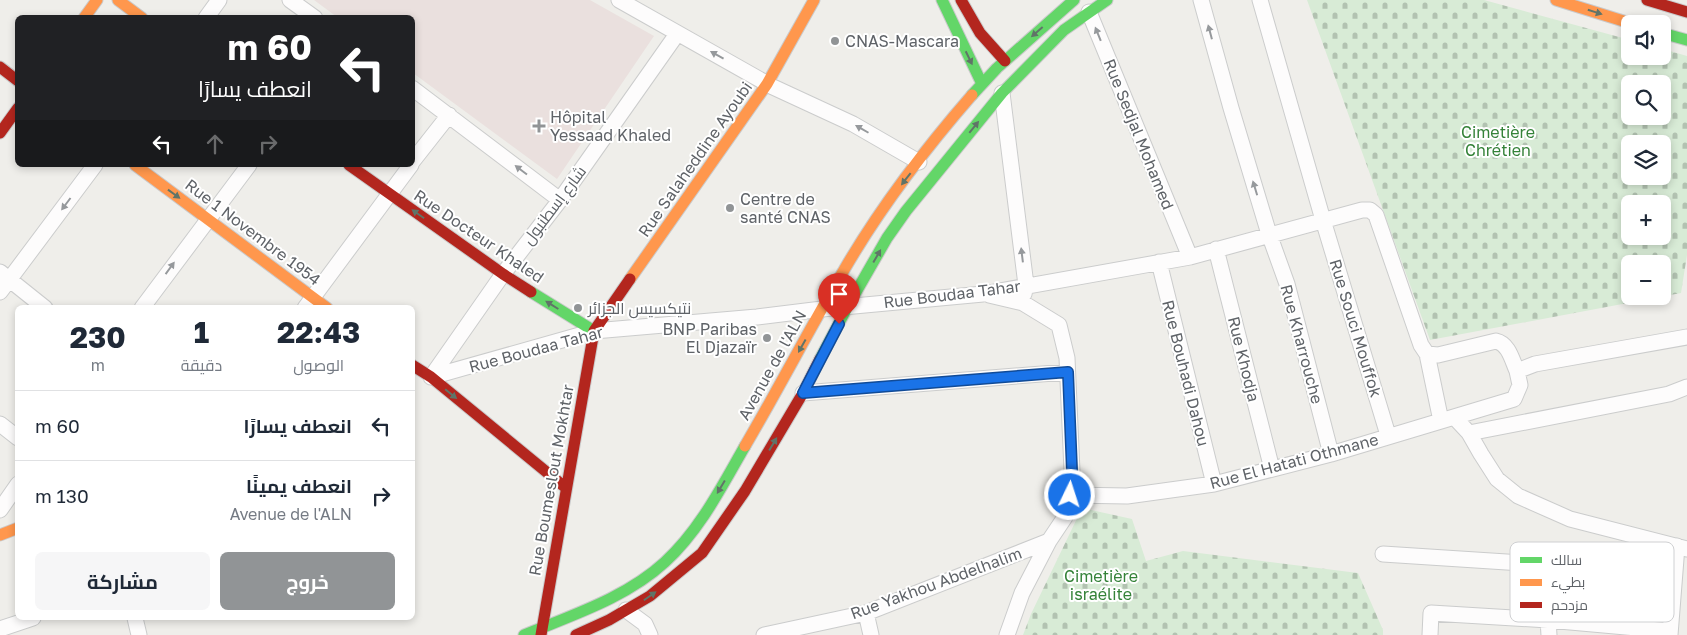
<!DOCTYPE html>
<html lang="ar">
<head>
<meta charset="utf-8">
<style>
  body { margin:0; font-family:"Golos Text",Cairo,sans-serif; background:#f6f6f7; color:#1f2937; direction:rtl; height:100vh; display:flex; flex-direction:column; font-size:19px; white-space:nowrap }
  * { box-sizing:border-box; margin:0 }
  p { font-size:16px; color:#747a83 }
  .icon { flex:none; width:28px; height:28px; fill:none; stroke:currentColor; stroke-width:2; stroke-linecap:round; stroke-linejoin:round }
  .map { position:relative; flex:1; overflow:hidden; direction:ltr }
  .details { position:absolute; left:15px; top:305px; width:400px; height:315px; display:flex; flex-direction:column; background:#fff; border-radius:8px; box-shadow:0 2px 8px #0003; direction:rtl }
  .details>* { flex:none }
  .guide { position:absolute; left:15px; top:15px; width:400px; height:152px; border-radius:8px; box-shadow:0 2px 8px #0003; direction:rtl; background:#202124; color:#fff; overflow:hidden }
  .buttons { position:absolute; left:1621px; top:15px; display:grid; gap:10px }
  .buttons a { display:grid; place-items:center; width:50px; height:50px; border-radius:8px; background:#fff; box-shadow:0 2px 8px #0003; font-size:25px }
  .pin { position:absolute; display:grid; place-items:center; width:42px; height:42px; color:#fff; margin:-51px -21px; border-radius:50% 50% 50% 0; rotate:-45deg; box-shadow:0 0 5px #0007 }
  .pin .icon { rotate:45deg }
  .me { position:absolute; width:55px; margin:-28px; rotate:4deg; stroke-linejoin:round; filter:drop-shadow(0 0 4px #0008) }
  .turn { display:flex; align-items:center; gap:18px; height:105px; padding:0 20px; font-size:22px }
  .turn .icon { width:65px; height:65px; stroke-width:2.5 }
  .turn b { display:block; font-size:35px; line-height:42px }
  .lanes { display:flex; align-items:center; height:48px; padding:0 20px; background:#0003; justify-content:center; gap:25px; direction:ltr }
  .lanes .off { opacity:.35 }
  .eta { display:flex; justify-content:space-evenly; align-items:center; height:85px; text-align:center }
  .eta b { font-size:30px; font-weight:700; line-height:35px }
  .button { display:flex; gap:10px; margin-top:auto; padding:10px 20px }
  .button a { flex:1; height:58px; border-radius:8px; background:#919496; color:#fff; font-size:20px; font-weight:700; line-height:58px; text-align:center }
  .button a+a { background:#f6f6f7; color:#1f2937 }
  ul { padding:0; list-style:none }
  li { display:flex; align-items:center; gap:15px; height:70px; padding:0 20px; border-top:1px solid #e0e1e3 }
  li div { flex:1 }
  li b { display:block; font-size:19px }
  li em { font-style:normal }
  .map>svg:first-child { display:block }
  .medical { fill:#eae0de }
  .cemetery { fill:url(#cemetery-stones); fill-rule:evenodd }
  .lines { fill:none; stroke-linecap:round; stroke-linejoin:round }
  .street-casing { stroke:#cbcccc; stroke-width:17 }
  .fast-casing { stroke:#cacacb; stroke-width:13 }
  .slow-casing { stroke:#cacacb; stroke-width:13 }
  .jam-casing { stroke:#cacacb; stroke-width:13 }
  .street { stroke:#fdfcfc; stroke-width:15 }
  .fast { stroke:#63d668; stroke-width:11 }
  .slow { stroke:#ff974d; stroke-width:11 }
  .jam { stroke:#b3261e; stroke-width:11 }
  .oneway { fill:#607468 }
  .oneway2 { fill:#96999c }
  .route-casing { stroke:#114b97; stroke-width:12 }
  .route { stroke:#1a73e8; stroke-width:9 }
  .poi-dot { fill:#919496; stroke:#fff; stroke-width:2 }
  .labels { text-anchor:middle; dominant-baseline:central; stroke-width:4; stroke-linejoin:round; paint-order:stroke }
  .poi-label { font-size:16px; fill:#5f6368; stroke:#fff; text-anchor:start }
  .park-label { font-size:16px; fill:#348238; stroke:#fff }
  .street-label { font-size:16px; fill:#5f6368; stroke:#fff }
  .key { fill:#fff; stroke:#cfd0d2; stroke-width:1 }
  .key-label { font-size:14px; fill:#5f6368 }
</style>
</head>
<body>
<div class="map">
<svg width="1687" height="635" viewBox="0 0 1687 635">
  <defs>
    <pattern id="cemetery-stones" width="16" height="16" patternUnits="userSpaceOnUse" patternTransform="scale(1.25)"><rect width="16" height="16" fill="#d8ebd6"/><path d="M2 7V4a2 2 0 0 1 4 0v3zM10 15v-3a2 2 0 0 1 4 0v3z" fill="#b2c2b1"/></pattern>
  </defs>
  <rect width="100%" height="100%" fill="#efeeea"/>
  <path class="medical" d="M314 0H590L654 36 557 179 413 73 412 18 337 17Z"/>
  <path class="cemetery" d="M1307 0H1484L1630 40V56H1662L1663 49 1687 56V255L1681 293 1430 340ZM1630 84H1662V116H1630ZM1630 144H1662V176H1630ZM1630 204H1662V236H1630ZM1630 264H1662V296H1630Z
    M1082 508 1132 519 1146 561 1183 551 1358 573 1383 630V635H1023L1031 614Z"/>
  <g class="lines">
    <defs>
      <path id="street" d="M290 0 315 18
        M619 0 773 87 853 124 919 162
        M1201 0 1231 108 1269 234 1287 284 1331 454
        M1260 0 1323 220 1388 435
        M1089 12 1190 257
        M206 18 219 0
        M412 88 560 200
        M1002 93 1026 285 1024 294
        M412 162 449 115
        M1216 249 1272 469
        M1159 262 1214 484
        M0 272 45 308
        M0 292 95 165
        M989 295 1023 303 1059 325 1067 358 1072 471 1070 495 1065 517 1049 541 1022 593 1007 635
        M142 308 249 165
        M305 308 411 165
        M1427 354 1441 421
        M431 377 594 331 757 317 822 309 983 294 1190 257 1362 210H1370L1376 215 1421 345 1427 354 1438 355 1496 341C1509 344 1512 360 1517 371
        M431 377 503 274 560 200 677 34
        M803 393 1067 372
        M1455 418 1469 433 1481 454 1497 479 1518 496 1570 519 1687 549
        M0 424 18 438
        M1469 433 1669 394 1687 387
        M1070 495 1127 496 1214 484 1331 454 1514 399 1520 385 1517 371 1535 364 1687 337
        M0 510 18 484
        M1383 554 1522 563 1673 589
        M626 610 645 624 650 635
        M866 613 871 635
        M135 618 139 635
        M1548 620 1549 635
        M0 629 33 618
        M764 635 866 613 1049 541
        M1430 635 1431 613 1548 620 1670 631
        M1670 635 1677 546"/>
      <path id="fast" d="M942 0 982 84
        M1662 33 1687 40
        M972 95 997 68 1074 0
        M531 292 594 331
        M820 359 848 306 887 238 906 211 1002 93 1064 30 1107 0
        M524 635C572 615 626 598 665 562 700 530 722 486 745 446"/>
      <path id="slow" d="M118 0 142 18
        M1556 0 1633 24
        M84 18 97 0
        M135 165 327 308
        M630 279 767 84 814 0
        M745 446C779 388 810 328 844 270 880 208 925 149 972 95
        M0 535 18 528"/>
      <path id="jam" d="M961 0 980 33 1005 61
        M1647 0 1687 12
        M0 67 18 81
        M0 133 18 108
        M349 165 503 274 531 292
        M412 365 431 377 566 488
        M541 635 594 331 630 279
        M576 635 609 620 650 596 702 553 745 491 803 393 820 359"/>
    </defs>
    <use href="#street" class="street-casing"/>
    <use href="#fast" class="fast-casing"/>
    <use href="#slow" class="slow-casing"/>
    <use href="#jam" class="jam-casing"/>
    <use href="#street" class="street"/>
    <use href="#fast" class="fast"/>
    <use href="#slow" class="slow"/>
    <use href="#jam" class="jam"/>
  </g>
  <defs><path id="oneway-solid" d="M-6-.8H1V-3.2L6.5 0L1 3.2V.8H-6Z" transform="scale(1.25)"/></defs>
  <g class="oneway">
    <use href="#oneway-solid" transform="translate(1595 12) rotate(17)"/>
    <use href="#oneway-solid" transform="translate(1037 32) rotate(139)"/>
    <use href="#oneway-solid" transform="translate(969 58) rotate(64)"/>
    <use href="#oneway-solid" transform="translate(974 127) rotate(-51)"/>
    <use href="#oneway-solid" transform="translate(906 179) rotate(128)"/>
    <use href="#oneway-solid" transform="translate(174 194) rotate(36)"/>
    <use href="#oneway-solid" transform="translate(418 214) rotate(-145)"/>
    <use href="#oneway-solid" transform="translate(877 256) rotate(-60)"/>
    <use href="#oneway-solid" transform="translate(552 305) rotate(-148)"/>
    <use href="#oneway-solid" transform="translate(802 346) rotate(119)"/>
    <use href="#oneway-solid" transform="translate(451 394) rotate(39)"/>
    <use href="#oneway-solid" transform="translate(773 444) rotate(-59)"/>
    <use href="#oneway-solid" transform="translate(721 487) rotate(121)"/>
    <use href="#oneway-solid" transform="translate(650 596) rotate(-35)"/>
  </g>
  <g class="oneway2">
    <use href="#oneway-solid" transform="translate(1210 32) rotate(-105)"/>
    <use href="#oneway-solid" transform="translate(1098 34) rotate(-112)"/>
    <use href="#oneway-solid" transform="translate(717 55) rotate(-151)"/>
    <use href="#oneway-solid" transform="translate(862 129) rotate(-150)"/>
    <use href="#oneway-solid" transform="translate(521 170) rotate(-143)"/>
    <use href="#oneway-solid" transform="translate(1255 188) rotate(-107)"/>
    <use href="#oneway-solid" transform="translate(66 204) rotate(127)"/>
    <use href="#oneway-solid" transform="translate(1022 255) rotate(-97)"/>
    <use href="#oneway-solid" transform="translate(170 268) rotate(-54)"/>
  </g>
  <g class="lines">
    <defs>
      <path id="route" d="M839 324 803 393 1068 372 1072 471 1070 495"/>
    </defs>
    <use href="#route" class="route-casing"/>
    <use href="#route" class="route"/>
  </g>
  <g class="poi-dot">
    <circle cx="835" cy="41" r="5"/>
    <path d="M536.5 118.5h5v5h5v5h-5v5h-5v-5h-5v-5h5z"/>
    <circle cx="730" cy="208" r="5"/>
    <circle cx="578" cy="308" r="5"/>
    <circle cx="767" cy="338" r="5"/>
  </g>
  <g class="labels">
    <g class="poi-label">
      <text x="845" y="41">CNAS-Mascara</text>
      <text x="550" y="117">Hôpital<tspan x="550" dy="18">Yessaad Khaled</tspan></text>
      <text x="740" y="199">Centre de<tspan x="740" dy="18">santé CNAS</tspan></text>
      <text x="588" y="308">نتيكسيس الجزائر</text>
      <text x="757" y="329" text-anchor="end">BNP Paribas<tspan x="757" dy="18">El Djazaïr</tspan></text>
    </g>
    <g class="park-label">
      <text x="1498" y="132">Cimetière<tspan x="1498" dy="18">Chrétien</tspan></text>
      <text x="1101" y="576">Cimetière<tspan x="1101" dy="18">israélite</tspan></text>
    </g>
    <g class="street-label">
      <text transform="translate(1139 134) rotate(68)">Rue Sedjal Mohamed</text>
      <text transform="translate(695 159) rotate(-55)">Rue Salaheddine Ayoubi</text>
      <text transform="translate(554 205) rotate(-53)">شارع إسطنبول</text>
      <text transform="translate(253 232) rotate(37)">Rue 1 Novembre 1954</text>
      <text transform="translate(479 236) rotate(34)">Rue Docteur Khaled</text>
      <text transform="translate(952 294) rotate(-7)">Rue Boudaa Tahar</text>
      <text transform="translate(1356 328) rotate(73)">Rue Souci Mouffok</text>
      <text transform="translate(1302 344) rotate(75)">Rue Kharrouche</text>
      <text transform="translate(536 349) rotate(-15)">Rue Boudaa Tahar</text>
      <text transform="translate(1244 359) rotate(76)">Rue Khodja</text>
      <text transform="translate(772 365) rotate(-61)">Avenue de l'ALN</text>
      <text transform="translate(1186 373) rotate(76)">Rue Bouhadi Dahou</text>
      <text transform="translate(1294 461) rotate(-15)">Rue El Hatati Othmane</text>
      <text transform="translate(551 480) rotate(-80)">Rue Boumeslout Mokhtar</text>
      <text transform="translate(936 583) rotate(-20)">Rue Yakhou Abdelhalim</text>
    </g>
  </g>
  <rect x="1510" y="542" width="164" height="80" rx="8" class="key"/>
  <rect x="1520" y="557" width="22" height="6" fill="#63d668"/>
  <rect x="1520" y="579" width="22" height="7" fill="#ff974d"/>
  <rect x="1520" y="602" width="22" height="6" fill="#b3261e"/>
  <g class="key-label">
    <text x="1551" y="565">سالك</text>
    <text x="1551" y="587">بطيء</text>
    <text x="1551" y="610">مزدحم</text>
  </g>
</svg>
<div class="buttons">
<a><svg class="icon" aria-label="sound" viewBox="0 0 24 24"><path d="M4 9h4l5-4v14l-5-4H4zM17 9q2 3 0 6"/></svg></a>
<a><svg class="icon" aria-label="search" viewBox="0 0 24 24"><circle cx="10" cy="10" r="6"/><path d="M15 15l6 6"/></svg></a>
<a><svg class="icon" aria-label="layers" viewBox="0 0 24 24"><path d="M12 4l9 5-9 5-9-5zM3 14l9 5 9-5"/></svg></a>
<a>+</a>
<a>−</a>
</div>
<div class="pin" style="left:839px;top:324px;background:#d93025"><svg class="icon" aria-label="arrive" viewBox="0 0 24 24"><path d="M6 21V4h12l-3 4 3 4H6"/></svg></div>
<svg class="me" style="left:1070px;top:495px" viewBox="-20 -20 40 40"><circle r="17" fill="#1a73e8" stroke="#fff" stroke-width="3"/><path d="M0-11L8 9 0 5-8 9z" fill="#fff"/></svg>
<div class="guide">
<div class="turn"><svg class="icon" aria-label="left" viewBox="0 0 24 24"><path d="M17 20v-9H6M10 6l-5 5 5 5"/></svg><div><b>60 m</b>انعطف يسارًا</div></div>
<div class="lanes"><svg class="icon" aria-label="left" viewBox="0 0 24 24"><path d="M17 20v-9H6M10 6l-5 5 5 5"/></svg><svg class="icon off" aria-label="ahead" viewBox="0 0 24 24"><path d="M12 20V5M6 11l6-6 6 6"/></svg><svg class="icon off" aria-label="right" viewBox="0 0 24 24"><path d="M7 20v-9h11M14 6l5 5-5 5"/></svg></div>
</div>
<section class="details">
<div class="eta">
<div><b>22:43</b><p>الوصول</p></div>
<div><b>1</b><p>دقيقة</p></div>
<div><b>230</b><p>m</p></div>
</div>
<ul>
<li><svg class="icon" aria-label="left" viewBox="0 0 24 24"><path d="M17 20v-9H6M10 6l-5 5 5 5"/></svg><div><b>انعطف يسارًا</b></div><em>60 m</em></li>
<li><svg class="icon" aria-label="right" viewBox="0 0 24 24"><path d="M7 20v-9h11M14 6l5 5-5 5"/></svg><div><b>انعطف يمينًا</b><p>Avenue de l'ALN</p></div><em>130 m</em></li>
</ul>
<div class="button"><a>خروج</a><a>مشاركة</a></div>
</section>
</div>
</body>
</html>
